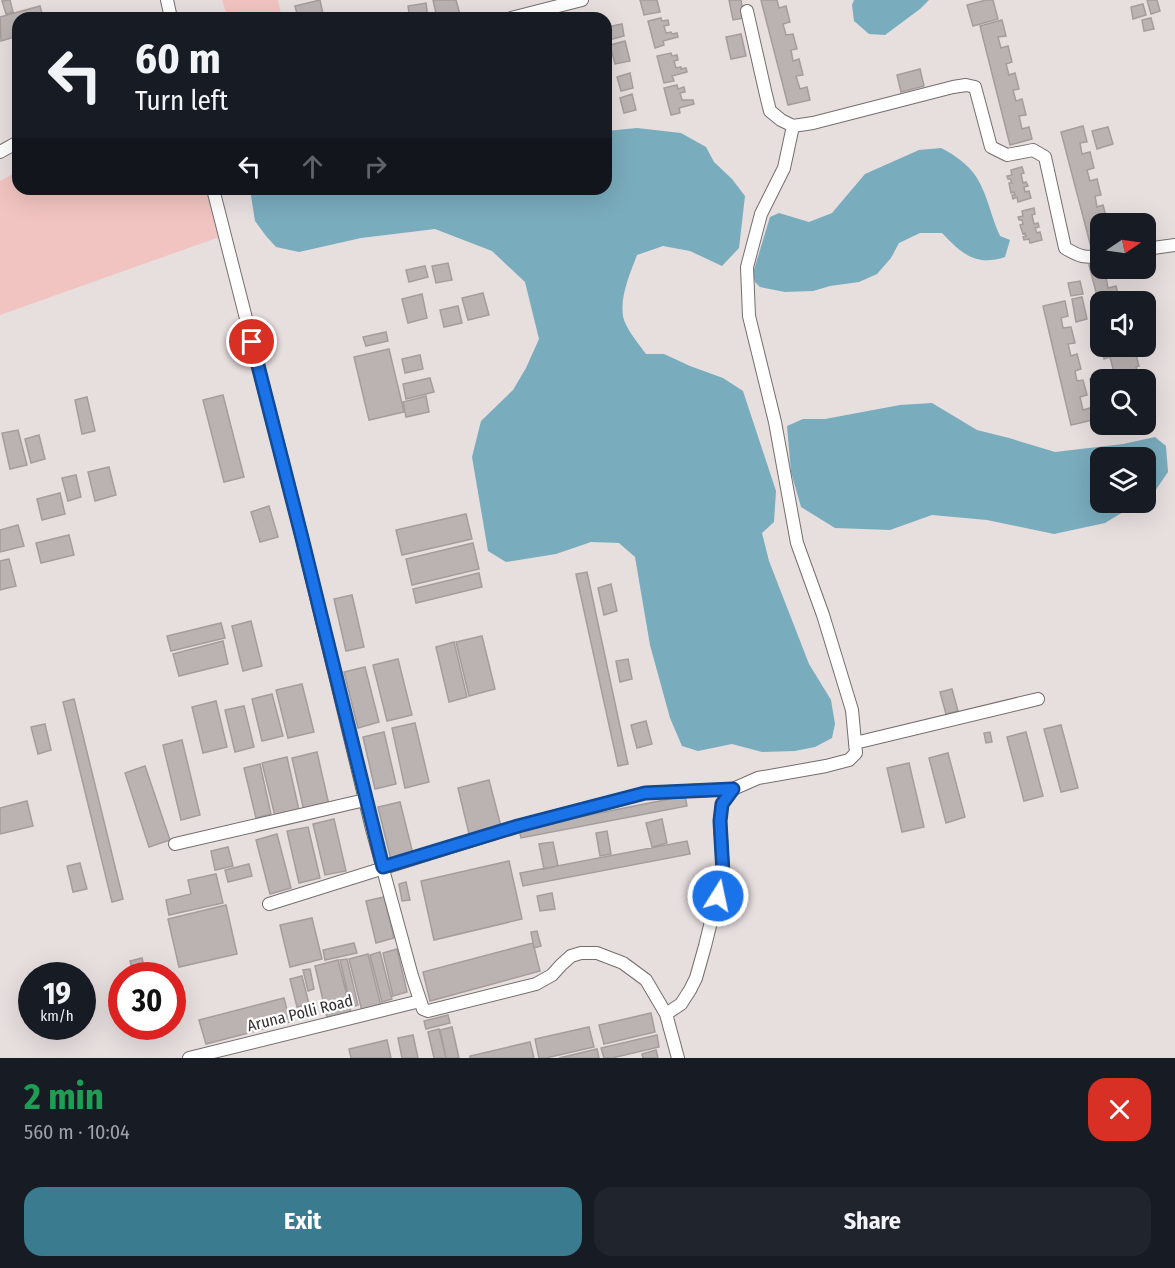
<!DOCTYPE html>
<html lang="en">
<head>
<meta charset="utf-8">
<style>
  body { margin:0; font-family:"Fira Sans Condensed",sans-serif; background:#20242c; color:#f1f3f6; height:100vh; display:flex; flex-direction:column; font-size:22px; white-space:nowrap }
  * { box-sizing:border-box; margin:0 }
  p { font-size:20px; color:#9ea1a6 }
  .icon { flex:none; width:33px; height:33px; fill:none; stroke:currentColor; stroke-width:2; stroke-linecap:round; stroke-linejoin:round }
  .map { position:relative; height:1058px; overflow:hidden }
  .panel { display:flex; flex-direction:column; background:#171b24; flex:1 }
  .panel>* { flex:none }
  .guide { position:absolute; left:12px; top:12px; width:600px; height:183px; border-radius:18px; box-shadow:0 6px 24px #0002; background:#171b24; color:#f1f3f6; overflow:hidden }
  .needle { width:39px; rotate:77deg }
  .fabs { position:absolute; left:1090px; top:213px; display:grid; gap:12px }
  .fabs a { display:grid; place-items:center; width:66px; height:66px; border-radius:12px; background:#171b24; box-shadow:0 6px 24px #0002; font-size:30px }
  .speed { position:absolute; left:18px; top:962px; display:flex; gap:12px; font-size:30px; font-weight:700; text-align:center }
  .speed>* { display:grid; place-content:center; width:78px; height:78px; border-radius:50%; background:#171b24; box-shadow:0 6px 24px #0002; line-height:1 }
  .speed small { font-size:15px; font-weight:400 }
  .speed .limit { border:9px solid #d22; background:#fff; color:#111 }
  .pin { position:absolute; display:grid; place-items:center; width:51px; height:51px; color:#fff; margin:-26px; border:3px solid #fff; border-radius:50%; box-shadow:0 2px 6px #0007 }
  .me { position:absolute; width:66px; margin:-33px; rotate:10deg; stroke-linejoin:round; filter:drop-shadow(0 0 4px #0008) }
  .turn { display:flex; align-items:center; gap:21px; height:126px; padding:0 24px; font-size:27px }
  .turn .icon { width:78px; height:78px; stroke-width:2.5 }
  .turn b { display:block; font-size:42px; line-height:51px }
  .lanes { display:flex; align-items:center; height:57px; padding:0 24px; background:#0003; justify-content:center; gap:30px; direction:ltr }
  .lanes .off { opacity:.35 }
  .round { display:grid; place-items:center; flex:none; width:63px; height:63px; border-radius:18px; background:#20242c }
  .overview { display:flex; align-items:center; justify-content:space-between; height:102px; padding:0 24px }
  h1 { font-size:36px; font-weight:700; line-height:45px; color:#1e9e55 }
  .primary-button { display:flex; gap:12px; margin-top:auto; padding:12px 24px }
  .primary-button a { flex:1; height:69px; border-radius:18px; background:#3b7b8f; color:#fff; font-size:24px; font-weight:700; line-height:69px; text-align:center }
  .primary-button a+a { background:#20242c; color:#f1f3f6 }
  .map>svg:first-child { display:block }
  .green { fill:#f1c4c1 }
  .water { fill:#79acbd }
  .building { fill:#bbb3b2; stroke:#a59d9c; stroke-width:1.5 }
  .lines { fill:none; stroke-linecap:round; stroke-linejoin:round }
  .minor-casing { stroke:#766e6e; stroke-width:14 }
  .minor { stroke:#fff; stroke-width:12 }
  .route-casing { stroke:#114b97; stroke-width:15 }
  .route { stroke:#1a73e8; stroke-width:10 }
  .labels { text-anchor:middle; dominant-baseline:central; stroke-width:4.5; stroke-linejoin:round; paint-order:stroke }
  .street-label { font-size:16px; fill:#353131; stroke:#fff }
</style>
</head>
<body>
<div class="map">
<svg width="1175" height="1058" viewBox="0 0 1175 1058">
  <rect width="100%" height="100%" fill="#e7dede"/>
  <path class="green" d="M222 0H278L282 18H228Z
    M18 171V189H213L225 235 0 315V181Z"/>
  <path class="water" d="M854 0H929L920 9 885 35 869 34 854 21 852 5Z
    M637 128 681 133 706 147 714 162 732 179 745 196 739 248 722 266 690 251 663 246 637 255C630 274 620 295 623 316 625 328 639 344 646 354H664L690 366 723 378 743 391 776 491 774 522 762 533 769 561 809 664 831 700 835 724 832 738 815 747 795 751 762 752 732 744 698 751 682 746 670 718 650 645 635 557 619 543 591 542 556 554 506 562 488 551 472 457 481 421 513 390 526 368 539 339 525 282 492 251 435 229 361 238 299 252 276 247 266 236 255 221 251 196 254 189H606V131Z
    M941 148C955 155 969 165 977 178 988 196 991 217 1000 236L1010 240 1005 257C976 267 961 253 942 233H920L899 243 891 258 877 274 859 282 830 286 813 291 785 292 760 287 755 282 753 273 770 217 779 213 809 222 832 213 865 174 919 150Z
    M932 403 977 430 1009 438 1055 452 1123 444 1155 437 1166 446 1168 472 1153 494 1146 498V458H1101V502L1138 503 1105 523 1054 534 987 520 932 515 890 530 835 528 801 507 791 472 787 426 803 419H825L900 405Z"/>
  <path class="building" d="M10 0 13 12 6 14 2 1Z
    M320 0 324 18H298L295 6Z
    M433 0H456L461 18H437Z
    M640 0H657L660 12 644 15Z
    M729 0H741L744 18 733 20Z
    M761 0H777L779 8 786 6 790 22 783 24 786 35 793 34 797 49 791 50 793 61 799 59 803 75 796 76 800 89 807 87 810 100 788 105Z
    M986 0H993L998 19 973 26 967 5Z
    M1147 0H1157L1160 11 1151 14Z
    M426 3 428 18H410L408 6Z
    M1143 4 1146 15 1133 19 1131 7Z
    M40 6 43 18H18V36L1 41 0 17Z
    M661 18 662 21 668 20 669 25 664 26 666 33 671 32 672 34 677 33 678 37 663 41 664 45 655 48 648 21Z
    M1151 18 1154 29 1144 31 1142 20Z
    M1002 20 1006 36 998 37 1001 48 1008 46 1012 62 1006 64 1009 75 1015 73 1019 89 1013 90 1016 101 1022 99 1026 115 1019 116 1022 129 1029 127 1032 139 1010 145 980 26Z
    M622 24 624 36 609 40 607 27Z
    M741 34 746 56 731 59 726 37Z
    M625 41 630 61 615 64 610 45Z
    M671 53 672 56 677 55 678 60 674 61 676 68 681 67V69L686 68 687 72 672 76 674 81 664 83 657 56Z
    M920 69 924 86 901 92 897 75Z
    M630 73 633 88 621 91 617 77Z
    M677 85 678 89 684 87 685 92 680 93 682 100H693L694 104 679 108 680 113 671 115 664 88Z
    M632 94 636 110 624 113 620 98Z
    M1083 126 1087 142 1080 143 1082 154 1090 152 1094 168 1087 170 1090 181 1097 179 1101 195 1095 196 1097 207 1103 205 1107 220 1100 222 1101 249 1092 251 1061 132Z
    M1108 127 1113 144 1097 149 1092 131Z
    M1022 167 1024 173 1021 174 1023 183 1026 182 1028 186 1024 187 1025 192 1029 191 1031 198 1018 202 1017 197 1013 199 1012 195H1015L1014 192 1011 193 1009 183H1012L1010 179H1008L1007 176 1012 175 1011 170Z
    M1034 208 1035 214 1032 215 1034 224 1038 223 1039 227 1035 228 1037 233 1040 232 1042 240 1030 243 1029 239 1024 240 1023 237 1026 236 1025 233 1023 234 1020 225 1023 224 1022 220H1019L1018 217 1023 216 1022 211Z
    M1101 262V268H1111L1113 275 1106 277 1108 288 1116 286 1120 301 1101 302V308L1098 309 1095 297 1097 296 1089 265Z
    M448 263 452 280 436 283 432 266Z
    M425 266 428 277 409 282 406 270Z
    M1080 281 1083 294 1071 296 1068 283Z
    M483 293 489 315 468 320 462 298Z
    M422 294 427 318 408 323 402 299Z
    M1082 297 1087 319 1076 322 1072 299Z
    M1065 301 1068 316 1061 318 1063 328 1071 327 1075 343 1068 344 1071 356 1077 354 1081 369 1075 371 1077 381 1083 380 1087 395 1080 397 1083 410 1090 408 1093 420 1071 425 1043 306Z
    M458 306 462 323 444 327 440 310Z
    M386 332 388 341 366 346 363 337Z
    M1101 335V346H1135L1130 348 1132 356 1136 355 1139 366 1136 367 1139 379 1116 380 1110 357 1104 359 1098 336Z
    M389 349 404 412 369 420 354 357Z
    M420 355 423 369 405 373 402 359Z
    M1105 376 1106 380H1101V402L1094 403 1090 379Z
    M430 378 434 392 406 399 403 384Z
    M223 395 244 477 224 482 203 400Z
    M426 396 429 412 406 417 403 402Z
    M87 397 95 431 82 434 75 400Z
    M18 430 27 465 10 469 2 433Z
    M39 435 45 459 31 463 25 439Z
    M109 467 116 495 95 501 88 472Z
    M76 475 81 497 68 501 62 478Z
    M60 493 65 514 42 520 37 499Z
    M269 506 278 537 260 542 251 512Z
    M466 514 472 539 402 555 396 530Z
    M18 525 24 546 0 552V530Z
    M69 535 74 555 41 563 36 543Z
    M473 543 479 569 412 585 406 559Z
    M9 559 16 586 0 590V561Z
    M587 572 628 764 618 766 576 574Z
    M479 573 482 587 416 603 413 589Z
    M611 584 617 611 604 615 598 588Z
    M352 595 364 647 346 651 334 599Z
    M251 621 262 666 243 671 232 626Z
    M221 623 225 638 171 651 167 636Z
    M482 636 495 689 469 696 456 642Z
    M223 641 228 664 179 676 173 654Z
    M454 642 467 697 449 702 436 647Z
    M398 659 412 715 387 721 373 665Z
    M628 659 632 679 620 682 616 661Z
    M365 667 379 722 358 728 344 672Z
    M302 684 314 732 288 738 276 690Z
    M952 689 958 711 946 714 940 692Z
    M272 694 283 736 262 741 252 699Z
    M74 699 123 899 112 902 63 702Z
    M216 701 227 747 203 753 192 707Z
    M244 706 254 747 235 752 225 710Z
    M646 721 652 744 637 748 631 725Z
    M415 723 429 782 405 788 392 728Z
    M45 724 51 750 38 754 31 727Z
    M1061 725 1078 788 1061 792 1044 729Z
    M384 732 396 784 375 789 363 737Z
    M990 732 992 742 986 743 984 733Z
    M1026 732 1043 796 1024 801 1007 737Z
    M182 740 200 815 181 820 163 745Z
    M317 752 329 805 304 811 292 758Z
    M948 753 965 817 946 823 929 758Z
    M287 757 299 810 275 816 262 763Z
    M909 763 924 827 902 832 887 768Z
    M260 764 271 814 256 818 244 768Z
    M145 766 170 840 149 847 125 773Z
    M489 780 503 834 471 842 458 788Z
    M685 796 687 806 521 838 519 829Z
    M27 801 33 826 0 834V808Z
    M400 802 414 858 392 864 378 807Z
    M334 819 346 871 325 875 313 824Z
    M662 819 667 843 652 847 646 823Z
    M308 827 320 878 299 883 287 831Z
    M607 831 611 854 600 856 596 833Z
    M277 834 291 888 270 894 256 840Z
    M687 841 690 854 523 886 520 873Z
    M553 842 558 866 544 869 539 844Z
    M228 847 233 866 215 870 211 851Z
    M509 861 522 919 434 940 421 881Z
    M80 863 87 889 73 892 67 866Z
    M249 864 252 876 228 882 225 870Z
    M216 874 223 903 169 915 166 900 191 894 188 880Z
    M406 882 410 900 402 901 399 884Z
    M552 893 555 909 540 911 537 896Z
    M384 897 394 938 376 943 366 901Z
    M226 905 237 954 179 967 168 919Z
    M312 918 322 959 290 967 280 925Z
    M537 931 541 946 534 948 531 932Z
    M354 943 357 953 325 960 323 950Z
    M533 943 540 971 430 1001 423 972Z
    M397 949 407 992 393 996 383 953Z
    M380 952 392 999 382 1002 370 955Z
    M368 954 381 1006 362 1011 349 959Z
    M142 958 146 975H134L130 961Z
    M347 959 358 1005 351 1007 340 960Z
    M338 960 351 1012 327 1017 315 966Z
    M310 969 314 989 308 991 303 970Z
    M302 976 309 1004 297 1007 290 979Z
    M284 998 290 1022 206 1044 199 1020Z
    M651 1013 655 1032 604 1044 599 1025Z
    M448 1015 450 1023 426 1029 424 1021Z
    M49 1026H68L70 1035 52 1038Z
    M452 1027 459 1058H446L440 1030Z
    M589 1027 594 1047 546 1058H539L535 1039Z
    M439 1029 446 1058H434L428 1032Z
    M413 1035 418 1058H402L398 1038Z
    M657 1035 659 1047 612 1058H604L601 1048Z
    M387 1040 391 1058H351L349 1049Z
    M530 1042 534 1058H470V1056Z
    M597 1049 599 1058H559Z
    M656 1050 658 1058H643L642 1054Z"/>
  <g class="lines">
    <defs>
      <path id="minor" d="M167 0 171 18
        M747 11 766 95 770 111 781 120 793 126 813 123 953 87 966 85 975 87 991 147 1007 155 1033 150 1045 157 1065 248C1080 257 1085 258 1101 256
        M511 18 582 0
        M0 152 18 142
        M213 189 302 538 372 829 412 976 423 1009 428 1011 536 984 552 975 561 965 571 956 581 953H597L623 963 646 980 666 1014 678 1058
        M1146 249 1175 245
        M855 743 1038 699
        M175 844 365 800
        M269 904 518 826 645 793 733 789
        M666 1014 681 1004 690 990 696 978 705 946 723 873 720 821 722 804 733 789 758 778 826 766 849 760 856 753 852 710 823 615 797 543 775 422 749 316 747 267 761 214 784 168 793 126
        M189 1058 420 1001"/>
    </defs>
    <use href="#minor" class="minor-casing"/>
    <use href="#minor" class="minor"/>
  </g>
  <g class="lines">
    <defs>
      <path id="route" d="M252 342 302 538 383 867 518 826 645 793 733 789 722 804 720 821 723 873 718 896"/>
    </defs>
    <use href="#route" class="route-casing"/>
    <use href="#route" class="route"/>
  </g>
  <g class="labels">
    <g class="street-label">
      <text transform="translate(300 1013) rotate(-14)">Aruna Polli Road</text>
    </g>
  </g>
</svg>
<div class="fabs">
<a><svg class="needle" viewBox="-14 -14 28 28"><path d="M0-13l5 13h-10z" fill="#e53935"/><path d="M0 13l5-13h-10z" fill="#9ea1a6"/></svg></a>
<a><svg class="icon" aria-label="sound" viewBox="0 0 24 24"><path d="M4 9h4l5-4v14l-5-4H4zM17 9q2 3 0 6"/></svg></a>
<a><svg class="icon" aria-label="search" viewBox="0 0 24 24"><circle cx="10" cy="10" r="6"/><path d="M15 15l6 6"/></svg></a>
<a><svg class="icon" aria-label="layers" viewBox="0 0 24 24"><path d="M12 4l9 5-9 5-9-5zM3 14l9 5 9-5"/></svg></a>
</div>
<div class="speed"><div>19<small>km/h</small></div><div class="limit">30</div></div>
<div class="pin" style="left:252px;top:342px;background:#d93025"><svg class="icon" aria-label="arrive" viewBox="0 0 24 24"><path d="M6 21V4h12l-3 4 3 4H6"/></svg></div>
<svg class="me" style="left:718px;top:896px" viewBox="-20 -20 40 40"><circle r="17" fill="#1a73e8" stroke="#fff" stroke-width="3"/><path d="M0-11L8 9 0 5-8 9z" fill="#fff"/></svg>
<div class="guide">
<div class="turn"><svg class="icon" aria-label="left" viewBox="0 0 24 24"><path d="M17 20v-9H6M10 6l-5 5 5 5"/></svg><div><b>60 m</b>Turn left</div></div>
<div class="lanes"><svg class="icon" aria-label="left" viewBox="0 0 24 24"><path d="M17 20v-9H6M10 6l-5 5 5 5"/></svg><svg class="icon off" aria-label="ahead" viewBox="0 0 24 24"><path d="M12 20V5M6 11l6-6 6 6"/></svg><svg class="icon off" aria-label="right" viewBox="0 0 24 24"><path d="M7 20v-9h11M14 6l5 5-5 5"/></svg></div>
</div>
</div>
<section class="panel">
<div class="overview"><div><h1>2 min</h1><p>560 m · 10:04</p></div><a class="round" style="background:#d93025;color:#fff"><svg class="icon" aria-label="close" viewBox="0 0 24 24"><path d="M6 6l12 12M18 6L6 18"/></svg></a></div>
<div class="primary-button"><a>Exit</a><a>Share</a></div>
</section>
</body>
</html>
